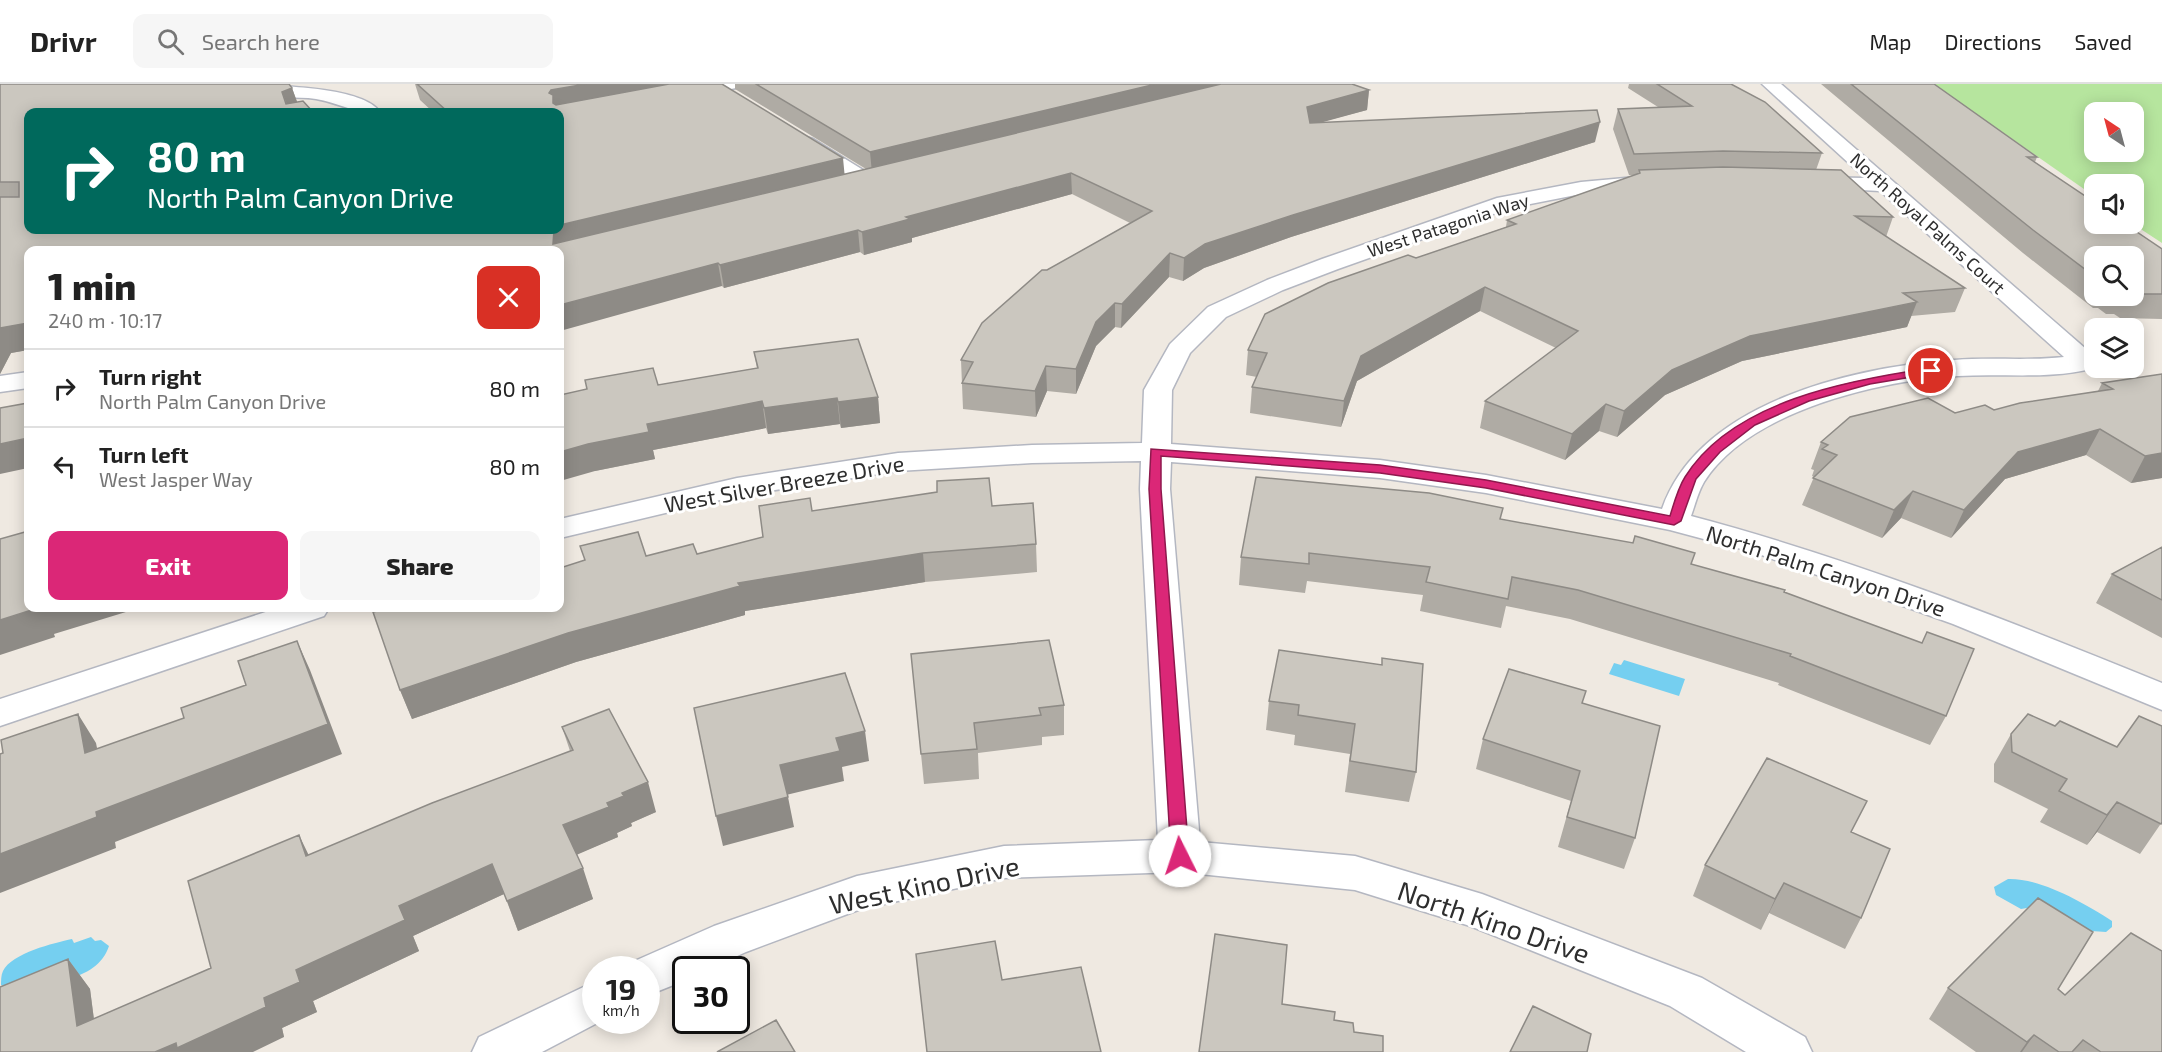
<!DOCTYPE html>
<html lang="en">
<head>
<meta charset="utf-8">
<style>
  body { margin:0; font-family:"Exo 2",sans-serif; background:#f6f6f6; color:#222; height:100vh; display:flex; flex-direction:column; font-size:22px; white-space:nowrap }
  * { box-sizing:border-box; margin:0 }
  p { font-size:20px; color:#767676 }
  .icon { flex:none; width:33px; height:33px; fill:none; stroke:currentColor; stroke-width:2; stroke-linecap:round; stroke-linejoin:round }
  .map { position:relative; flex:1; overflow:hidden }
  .sheet { position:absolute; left:24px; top:162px; width:540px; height:366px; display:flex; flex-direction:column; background:#fff; border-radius:12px; box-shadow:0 3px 15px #0003 }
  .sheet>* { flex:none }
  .top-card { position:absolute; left:24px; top:24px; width:540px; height:126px; border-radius:12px; box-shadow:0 3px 15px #0003; background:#00695c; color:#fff; overflow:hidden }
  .needle { width:39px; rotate:324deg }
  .tools { position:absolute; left:2084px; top:18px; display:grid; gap:12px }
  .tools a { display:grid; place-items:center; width:60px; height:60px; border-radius:12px; background:#fff; box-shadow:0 3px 15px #0003; font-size:30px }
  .speed { position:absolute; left:582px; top:872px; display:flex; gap:12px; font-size:30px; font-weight:700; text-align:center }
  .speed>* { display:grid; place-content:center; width:78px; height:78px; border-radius:50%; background:#fff; box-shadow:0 3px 15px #0003; line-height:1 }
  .speed small { font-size:15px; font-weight:400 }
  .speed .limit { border:3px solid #111; border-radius:9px; background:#fff; color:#111 }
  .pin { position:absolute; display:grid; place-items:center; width:51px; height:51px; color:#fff; margin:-26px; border:3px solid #fff; border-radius:50%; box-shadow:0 2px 6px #0007 }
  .me { position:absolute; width:66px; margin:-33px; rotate:356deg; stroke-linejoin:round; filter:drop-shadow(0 0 4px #0008) }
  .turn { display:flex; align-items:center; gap:21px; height:126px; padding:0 24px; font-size:27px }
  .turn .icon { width:78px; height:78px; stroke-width:2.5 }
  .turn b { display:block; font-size:42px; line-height:51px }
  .round { display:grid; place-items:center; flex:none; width:63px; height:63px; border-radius:12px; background:#f6f6f6 }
  .head { display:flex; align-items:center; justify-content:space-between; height:102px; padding:0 24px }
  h1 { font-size:36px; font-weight:800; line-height:45px }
  .primary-button { display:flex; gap:12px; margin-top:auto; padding:12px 24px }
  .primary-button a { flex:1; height:69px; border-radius:12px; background:#db2777; color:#fff; font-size:24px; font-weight:800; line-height:69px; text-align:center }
  .primary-button a+a { background:#f6f6f6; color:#222 }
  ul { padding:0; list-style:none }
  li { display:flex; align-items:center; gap:18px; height:78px; padding:0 24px; border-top:2px solid #e0e0e0 }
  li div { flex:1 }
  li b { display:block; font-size:22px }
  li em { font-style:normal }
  header { display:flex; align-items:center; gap:36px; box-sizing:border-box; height:84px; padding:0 30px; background:#fff; border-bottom:2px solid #e0e0e0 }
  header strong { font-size:28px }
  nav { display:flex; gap:33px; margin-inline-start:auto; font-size:21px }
  .search { width:420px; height:54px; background:#f6f6f6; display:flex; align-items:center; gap:15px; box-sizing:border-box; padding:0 21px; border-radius:12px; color:#767676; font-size:22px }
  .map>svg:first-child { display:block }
  .green { fill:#b6e59e; fill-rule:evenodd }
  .water { fill:#75cff0 }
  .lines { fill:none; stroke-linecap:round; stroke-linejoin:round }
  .street-casing { stroke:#b4b7c1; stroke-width:3 }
  .street { fill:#fff; fill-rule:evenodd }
  .wall { fill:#afaba4; fill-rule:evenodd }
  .shaded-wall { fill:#8e8b86 }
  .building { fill:#cbc7bf; stroke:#8e8b86; stroke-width:1.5 }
  .route { fill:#db2777; stroke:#8e194d; stroke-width:1.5 }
  .labels { text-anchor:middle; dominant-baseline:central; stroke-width:6; stroke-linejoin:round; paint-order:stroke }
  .far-street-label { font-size:18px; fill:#2e2e2e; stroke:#fff }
  .street-label { font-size:22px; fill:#2e2e2e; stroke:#fff }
  .near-street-label { font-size:27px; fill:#2e2e2e; stroke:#fff }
</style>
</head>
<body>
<header>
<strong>Drivr</strong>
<div class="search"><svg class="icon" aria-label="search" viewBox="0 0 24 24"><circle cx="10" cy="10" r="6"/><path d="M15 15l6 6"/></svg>Search here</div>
<nav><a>Map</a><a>Directions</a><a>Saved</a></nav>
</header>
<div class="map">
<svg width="2162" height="968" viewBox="0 0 2162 968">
  <rect width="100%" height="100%" fill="#efe9e1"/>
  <path class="green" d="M1933 0H2162V159L2133 140V100H2094V112ZM2094 28H2133V68H2094Z"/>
  <path class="water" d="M1624 576 1685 595 1679 612 1609 590 1614 579 1621 581Z
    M2008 795C2041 794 2084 819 2112 837V843L2106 848 2077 846 2039 822 2021 825 1996 811 1994 803Z
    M91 853 95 857 101 856 109 862C97 899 44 899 11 906L1 901C1 897 1 891 3 887 12 869 54 859 72 855L74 859Z"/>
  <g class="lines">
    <defs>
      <path id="street" d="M703 0H739L736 4 679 15 673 14 670 10 673 6Z
        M1762 0H1781L2094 272V284C2050 296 2004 289 1958 292 1880 296 1749 327 1704 398 1698 408 1695 421 1691 432 1853 475 2007 536 2162 599V626L1953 540 1756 469 1670 446 1486 409 1380 394 1171 378 1170 405 1200 758 1355 772 1482 810 1702 894 1805 953 1812 968H1746L1670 922 1470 842 1355 806 1180 788 1004 794 861 825 746 868 709 885H686V896L646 912V885H627L630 879 714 842 857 792 1004 762 1158 756 1140 405 1141 377 1032 379 898 387 737 412 560 454V435L737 394 898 369 1032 361 1142 359 1144 306 1170 260 1208 223 1267 196 1322 175 1497 114 1581 98 1647 92 1654 94 1657 98 1654 102 1647 104 1581 110 1510 124 1338 185 1283 206 1226 233 1190 269 1172 306 1171 360 1380 376 1486 391 1662 425C1699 318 1854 283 1954 276 1991 273 2027 277 2064 273L1880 107 1803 103 1800 99 1803 95 1810 93 1865 94Z
        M251 1C280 2 363 3 380 28 358 31 339 19 316 15 293 12 267 15 245 10L242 6 245 2Z
        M806 53 813 55 876 94 879 98 876 102 869 104 862 102 799 63 796 59 799 55Z
        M28 288V304L0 308V292Z
        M278 524H329L324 532 0 642V615Z
        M596 897V936H603L542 968H472L479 953Z"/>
    </defs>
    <use href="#street" class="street-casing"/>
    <use href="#street" class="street"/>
  </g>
  <path class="wall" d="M0 0 292 4 297 18 313 28H28L560 146V28H433L420 16 415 0H722L845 90 866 85 735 5V0H1352L1369 6 1367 26 1321 38 1595 58 1291 153 1204 184 1183 197 1169 193 1121 244 1115 243 1096 262 1076 310 1047 307 1036 333 963 325 961 276 1047 186 1130 139 1072 110 912 154V158L864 171 860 168 724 204 722 202 560 166H28V266L11 269 0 290Z
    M1629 0H1731L1822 69 1816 86 1893 133 1886 153 1965 204 1955 228 1911 232 1907 243 1742 277 1665 311 1617 353 1599 347 1565 376 1480 344 1485 317 1556 264 1480 227 1357 297 1341 343 1250 329 1252 303 1257 293 1246 291 1248 266 1416 174 1506 143 1507 136 1634 91H1629L1613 45 1618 25 1658 23 1628 4Z
    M1821 0H1934L2037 73 2035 78 2162 165V235L2120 234 2114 230H2106L2098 224H2093L2023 169ZM2094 172H2133V212H2094Z
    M754 268 878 313 880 339 841 344 840 340 768 350 766 344 653 366 655 375 595 387 587 305 658 301 757 284Z
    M2162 290V394L2131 399 2086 371 2005 395 1951 454 1901 434 1882 454 1802 421 1814 393 1812 392 1814 386 1811 385 1821 358 1955 329 1994 326 2098 307 2102 299Z
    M992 422 1036 460 1037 488 925 498 745 527V531L576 578 412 635 400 606 560 524 646 472 697 470 763 453 812 427Z
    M1500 435 1691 480 1784 508 1946 632 1930 661 1778 601 1779 599 1570 535 1506 522 1501 544 1420 527 1423 511 1307 497 1305 509 1239 501 1241 473Z
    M2162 463V554L2096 519 2112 490Z
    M1279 566 1416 688 1409 718 1345 708 1350 670 1294 661 1295 651 1266 646 1269 617Z
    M911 570 1064 621V651L1042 653V661L978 669 979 695 924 700Z
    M1582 619 1635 754 1624 785 1558 763 1571 717 1476 685 1483 655Z
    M562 643 656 728 631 739 632 742 617 749 618 753 577 770 593 815 518 847 504 810 413 852 419 867 313 917 317 928 282 944 284 953 0 968 68 875 90 905 94 935 211 884 309 771 570 667Z
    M2011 650 2162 738 2140 770 2097 748 2087 761 2040 738 2048 725 1994 698V680Z
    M1852 748 1861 834 1845 865 1769 829 1761 846 1693 812 1705 781Z
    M1948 904 2058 905 2065 911 2162 968H1976L1929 935Z"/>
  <path class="shaded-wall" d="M586 0H691L557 28 549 9 551 6Z
    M1156 0H1235L872 89 870 68Z
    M292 4 299 23 290 28 282 8Z
    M1369 6 1367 26 1305 43 1307 23Z
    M1600 38 1595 58 1291 153 1204 184 1183 197 1184 174 1205 160 1293 131Z
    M843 74 845 95 553 160 554 146H560V141Z
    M1071 89 1072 110 912 154V158L864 171 862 148 906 133Z
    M858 146 860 168 724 204 720 181Z
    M362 163 364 166H346Z
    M1170 169 1169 193 1121 244 1122 220Z
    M718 179 722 202 560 247V221Z
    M1485 203 1480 227 1357 297 1341 343 1344 317 1361 272Z
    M1917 218 1907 243 1742 277 1665 311 1617 353 1624 327 1672 286 1750 252Z
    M1115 219V243L1096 262 1076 310V285L1096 238Z
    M28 239V266L11 269 0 290V244Z
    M1046 282 1047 307 1036 333 1035 307Z
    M878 313 880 339 841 344 838 318Z
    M837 314 840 340 768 350 764 324Z
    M762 317 766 344 653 366 655 375 595 387 560 397V368L647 340Z
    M1606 320 1599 347 1565 376 1572 350Z
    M2100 345 2086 371 2005 395 1951 454 1964 426 2018 368Z
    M28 354V384L0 390V360Z
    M2162 369V394L2131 399 2145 372Z
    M1913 407 1901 434 1882 454 1894 426Z
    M25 448 28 454V462L27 459Z
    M923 469 925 498 745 527V531L576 578 412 635 400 606 568 549 738 499Z
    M37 524H139L54 550 55 553 0 571V536Z
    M297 557 310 586 342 670 115 758 116 764 0 809V770L96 728Z
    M78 630 96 659 104 699 85 669Z
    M865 647 869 677 842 683 844 697 786 711 780 681 836 654Z
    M648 698 656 728 631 739 632 742 617 749 618 753 574 772 563 741 607 719 622 709Z
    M788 713 794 743 723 762 716 732Z
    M2117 718 2097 748 2087 761 2107 731Z
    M299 751 314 782 306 772Z
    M492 780 504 810 413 852 419 867 313 917 317 928 282 944 284 953 253 968H155L264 914 296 886 399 822Z
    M583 784 593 815 518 847 507 817Z
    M1784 799 1769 829 1761 846 1775 815Z
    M68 875 90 905 98 968 77 942Z
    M2034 951 2022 968H2020L2027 958Z"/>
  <path class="building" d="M0 0H289L292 4 282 8 286 20 303 17 313 28H28V146H554L553 160 1221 0H1352L1369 6 1307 23 1310 39 1597 26 1600 38 1293 131 1205 160 1184 174 1170 169 1122 220 1115 219 1096 238 1076 285 1046 282 1035 307 962 299 973 278 961 276 982 239 1042 186H1047L1152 127 1071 89 906 133 910 135 862 148 858 146 720 181 718 179 560 221V166H365L362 163 346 166H28V239L0 244V113H19V98H0Z
    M417 0H586L551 6 549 9 553 11V19L556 21 669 0H722L843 74 560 141V28H448Z
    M756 0H1156L870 68Z
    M1657 0H1731L1765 18 1822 69 1723 67 1634 70 1618 25 1692 22Z
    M1851 0H1934L2037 73H2027L2094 118V140H2125L2162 165V210H2133V172H2094V192L2033 146Z
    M1723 83 1841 86 1893 133 1855 132 1965 204 1903 209 1917 218 1750 252 1672 286 1624 327 1606 320 1572 350 1485 317 1578 247 1485 203 1361 272 1344 317 1252 303 1267 269 1248 266 1265 230 1328 199 1408 171 1416 174 1516 140 1507 136 1640 89 1639 86Z
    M858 255 878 313 838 318 837 314 764 324 762 317 647 340 649 348 588 360 560 368V311L587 305 585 296 653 284 658 301 758 284 754 268Z
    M2162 290V369L2145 372 2100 345 2018 368 1964 426 1913 407 1894 426 1813 394 1837 371 1822 365 1828 361 1821 358 1850 333 1928 314 1955 329 1985 321 1994 326 2020 319 2113 305 2102 299Z
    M28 319V354L0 360V324Z
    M1256 393 1429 409 1503 424 1500 435 1633 459 1635 452 1695 469 1691 480 1785 506 1784 508 1922 559 1927 548 1974 565 1946 632 1790 572 1791 570 1578 506 1512 493 1508 515 1426 498 1430 483 1309 469V480L1241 473Z
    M989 394 992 422 1033 419 1036 460 923 469 738 499 740 502 568 549 400 606 373 528 388 524H560V484L585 476 580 462 638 448 646 472 693 460 697 470 763 453 759 422 810 414 812 427 937 408V397Z
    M25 448 27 459H28V524H38L0 536V455Z
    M2162 463V516L2112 490Z
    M1049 556 1064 621 1039 624 1041 631 974 639 977 665 921 670 911 570Z
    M297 557 328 640 96 728 97 733 0 770V670L3 669 1 656 78 630 85 669 184 634 181 624 246 601 238 577Z
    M1279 566 1382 581V574L1423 580 1416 688 1350 677 1355 640 1298 631 1299 621 1269 617Z
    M1509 585 1586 607 1582 619 1660 642 1635 754 1567 733 1580 687 1483 655Z
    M845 589 865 647 836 654 840 667 780 681 788 713 716 732 694 624Z
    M609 625 648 698 622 709 624 712 607 719 609 723 563 741 583 784 507 817 492 780 399 822 405 836 296 886 300 898 264 914 266 923 177 964 176 959 155 968H0V903L68 875 77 942 211 884 188 797 299 751 306 772 432 719 573 666 562 643Z
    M2028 630 2055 642 2060 637 2117 663 2139 632 2162 642V738L2161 740 2117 718 2107 731 2059 707 2067 695 2012 668 2011 650Z
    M1767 674 1867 717 1851 748 1890 765 1861 834 1784 799 1775 815 1705 781Z
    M2038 814 2093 848 2058 905 2065 911 2131 849 2162 867V968H2101L2083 956 2072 968H2059L2034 951 2027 958 1948 904Z
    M1215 850 1287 861 1282 920 1335 928 1334 936 1353 939 1354 948 1383 952V968H1199Z
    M995 857 1002 896 1081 883 1101 968H927L916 870Z
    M1533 922 1591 950 1587 968H1510Z
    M776 936 795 968H717Z"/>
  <path class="route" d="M1931 284 1935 285V289L1870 300 1809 317 1755 341 1720 368 1696 395 1681 437 1674 441 1486 404 1380 389 1161 372V405L1189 772 1186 777 1180 779 1174 777 1171 772 1149 405 1151 365 1380 381 1486 396 1670 432C1674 419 1678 404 1685 393 1732 317 1849 296 1931 284Z"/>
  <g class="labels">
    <g class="far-street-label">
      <text transform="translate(1928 139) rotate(42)">North Royal Palms Court</text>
      <text transform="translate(1448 141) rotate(-18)">West Patagonia Way</text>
    </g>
    <g class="street-label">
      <text transform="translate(784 399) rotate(-10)">West Silver Breeze Drive</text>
      <text transform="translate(1826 486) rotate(18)">North Palm Canyon Drive</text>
    </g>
    <g class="near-street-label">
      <text transform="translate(924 800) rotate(-12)">West Kino Drive</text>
      <text transform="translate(1494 837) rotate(19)">North Kino Drive</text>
    </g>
  </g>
</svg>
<div class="tools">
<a><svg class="needle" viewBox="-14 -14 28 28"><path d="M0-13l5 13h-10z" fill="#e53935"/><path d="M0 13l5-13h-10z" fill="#767676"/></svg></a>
<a><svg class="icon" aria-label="sound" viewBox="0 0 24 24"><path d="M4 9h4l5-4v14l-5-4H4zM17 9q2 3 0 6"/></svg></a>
<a><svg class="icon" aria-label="search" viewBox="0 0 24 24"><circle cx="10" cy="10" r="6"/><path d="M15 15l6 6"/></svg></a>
<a><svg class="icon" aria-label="layers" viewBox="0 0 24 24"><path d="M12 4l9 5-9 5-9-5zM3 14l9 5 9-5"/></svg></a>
</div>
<div class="speed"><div>19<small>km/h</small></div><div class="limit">30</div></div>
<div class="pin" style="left:1931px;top:287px;background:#d93025"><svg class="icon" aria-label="arrive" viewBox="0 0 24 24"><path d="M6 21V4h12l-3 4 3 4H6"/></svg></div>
<svg class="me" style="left:1180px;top:772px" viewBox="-20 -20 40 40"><circle r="19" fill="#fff"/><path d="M0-13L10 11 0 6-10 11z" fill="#db2777"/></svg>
<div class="top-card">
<div class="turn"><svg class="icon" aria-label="right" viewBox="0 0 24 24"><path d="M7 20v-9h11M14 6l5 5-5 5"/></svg><div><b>80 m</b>North Palm Canyon Drive</div></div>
</div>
<section class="sheet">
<div class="head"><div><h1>1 min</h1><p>240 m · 10:17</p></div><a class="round" style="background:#d93025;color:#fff"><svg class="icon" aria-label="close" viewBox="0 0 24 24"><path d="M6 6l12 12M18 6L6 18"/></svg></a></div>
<ul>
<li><svg class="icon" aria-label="right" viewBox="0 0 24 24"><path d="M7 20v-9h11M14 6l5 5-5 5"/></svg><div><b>Turn right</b><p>North Palm Canyon Drive</p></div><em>80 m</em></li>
<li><svg class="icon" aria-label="left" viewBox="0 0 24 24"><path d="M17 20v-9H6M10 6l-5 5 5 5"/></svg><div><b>Turn left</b><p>West Jasper Way</p></div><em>80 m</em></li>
</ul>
<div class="primary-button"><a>Exit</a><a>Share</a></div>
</section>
</div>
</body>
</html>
